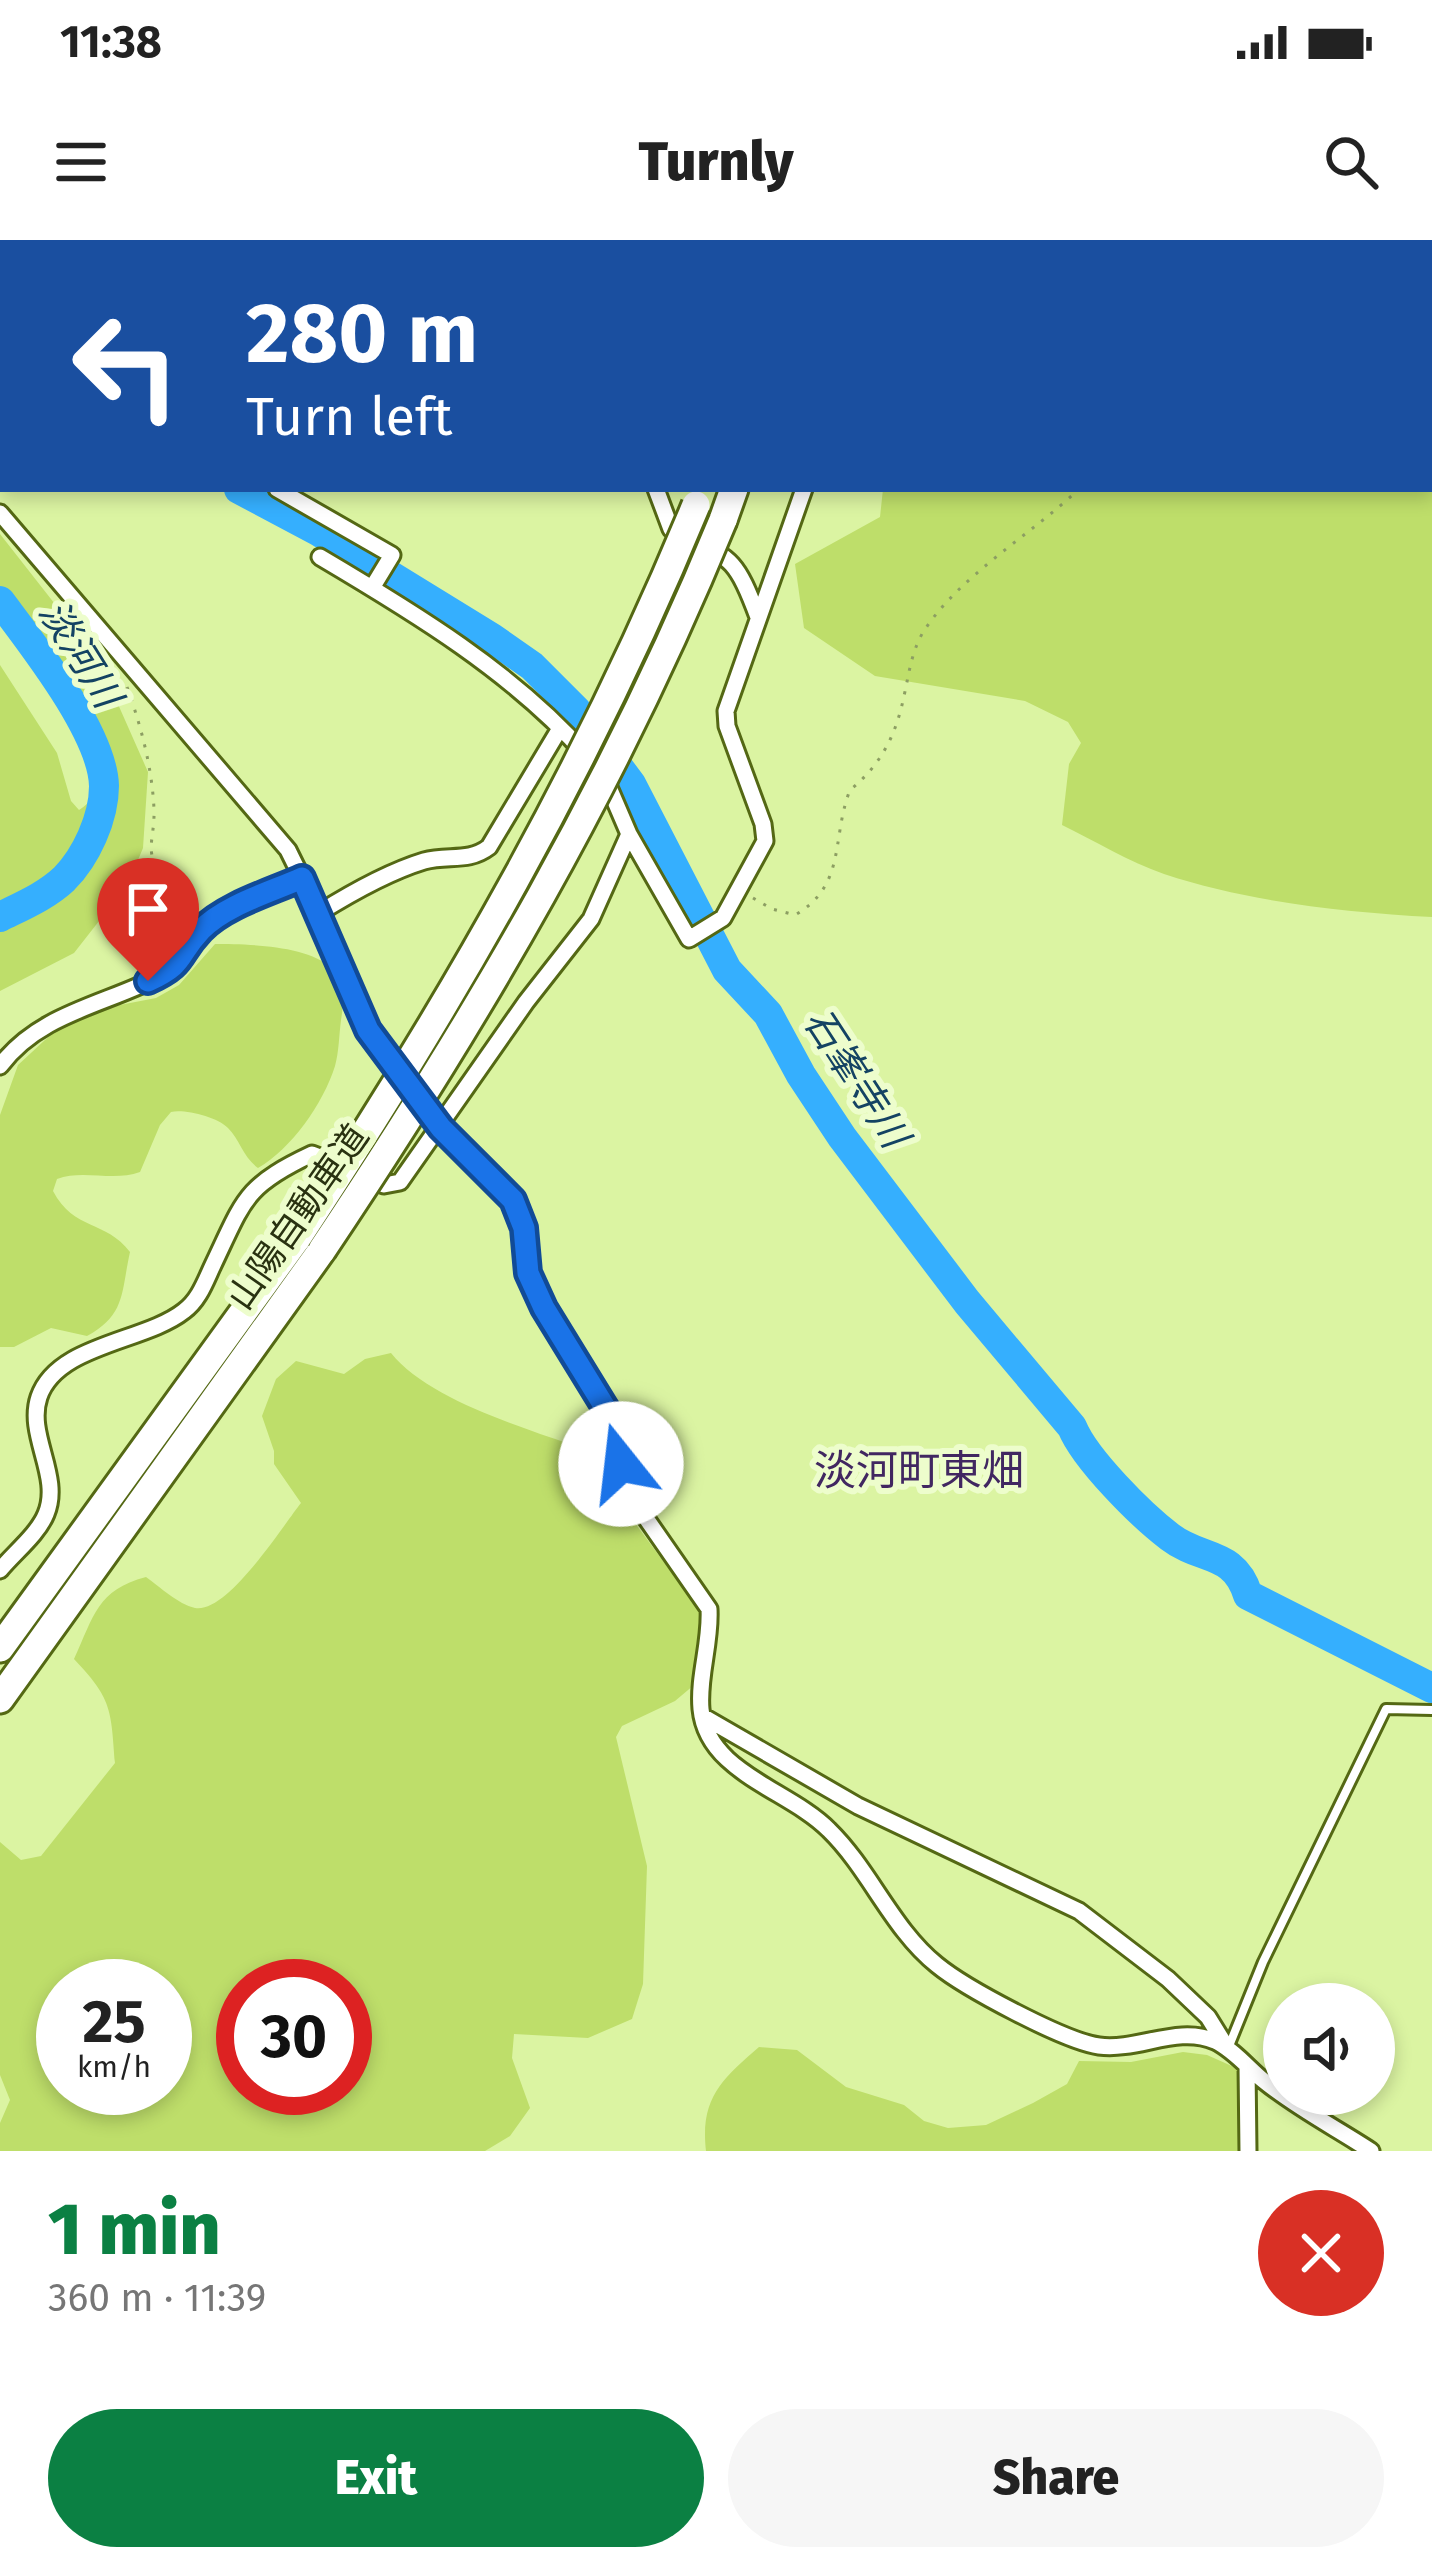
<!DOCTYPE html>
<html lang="en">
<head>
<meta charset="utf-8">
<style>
  body { margin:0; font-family:"Fira Sans","Noto Sans JP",sans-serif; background:#f6f6f6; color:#222; height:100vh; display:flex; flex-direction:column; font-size:45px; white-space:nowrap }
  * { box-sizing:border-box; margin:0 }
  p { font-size:39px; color:#767676 }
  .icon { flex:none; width:66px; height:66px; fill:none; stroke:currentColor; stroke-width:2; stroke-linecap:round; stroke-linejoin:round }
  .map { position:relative; height:1911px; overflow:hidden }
  .details { display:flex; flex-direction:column; background:#fff; flex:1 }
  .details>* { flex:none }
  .top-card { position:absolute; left:0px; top:0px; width:1434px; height:252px; box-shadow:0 6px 18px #0003; background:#1a4fa0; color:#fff; overflow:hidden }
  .controls { position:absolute; left:1263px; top:1743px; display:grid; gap:24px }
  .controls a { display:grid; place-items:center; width:132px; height:132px; border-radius:50%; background:#fff; box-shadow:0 6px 18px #0003; font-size:60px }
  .speed { position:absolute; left:36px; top:1719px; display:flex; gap:24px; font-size:60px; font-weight:700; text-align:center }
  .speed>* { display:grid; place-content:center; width:156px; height:156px; border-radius:50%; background:#fff; box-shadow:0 6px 18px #0003; line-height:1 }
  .speed small { font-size:30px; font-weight:400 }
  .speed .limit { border:18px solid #d22; background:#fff; color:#111 }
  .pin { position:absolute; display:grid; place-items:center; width:102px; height:102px; color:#fff; margin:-123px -51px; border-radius:50% 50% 50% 0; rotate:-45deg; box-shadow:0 0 12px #0007 }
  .pin .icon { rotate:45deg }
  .me { position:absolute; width:132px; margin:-66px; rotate:344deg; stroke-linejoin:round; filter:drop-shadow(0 0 9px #0008) }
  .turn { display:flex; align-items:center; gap:42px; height:252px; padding:0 48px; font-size:54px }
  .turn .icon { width:156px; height:156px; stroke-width:2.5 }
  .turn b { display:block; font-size:84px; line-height:102px }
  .round { display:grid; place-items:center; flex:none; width:126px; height:126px; border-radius:63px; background:#f6f6f6 }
  .summary { display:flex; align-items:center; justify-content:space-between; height:204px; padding:0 48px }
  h1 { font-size:72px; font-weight:800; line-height:90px; color:#0b8043 }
  .action { display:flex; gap:24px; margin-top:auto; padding:24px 48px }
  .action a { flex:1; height:138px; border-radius:72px; background:#0b8043; color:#fff; font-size:48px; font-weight:800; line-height:138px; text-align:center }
  .action a+a { background:#f6f6f6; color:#222 }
  .status { display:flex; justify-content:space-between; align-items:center; height:84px; padding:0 60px; background:#fff; direction:ltr }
  .status svg { height:33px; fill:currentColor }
  header { display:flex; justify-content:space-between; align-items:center; height:156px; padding:0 48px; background:#fff; font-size:54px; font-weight:800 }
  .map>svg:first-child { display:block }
  .green { fill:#bede6a; fill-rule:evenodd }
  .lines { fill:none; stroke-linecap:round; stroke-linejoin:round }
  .river { stroke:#35affe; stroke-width:30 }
  .lane-casing { stroke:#546814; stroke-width:14 }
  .street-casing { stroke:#546814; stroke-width:21 }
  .primary-casing { stroke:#546814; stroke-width:30 }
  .highway-casing { stroke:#546814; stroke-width:33 }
  .path { stroke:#8c9e62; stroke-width:3; stroke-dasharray:3 9; stroke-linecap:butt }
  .lane { stroke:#fff; stroke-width:8 }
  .street { stroke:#fff; stroke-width:15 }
  .primary { stroke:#fff; stroke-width:24 }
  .highway { stroke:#fff; stroke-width:27 }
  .highway-bridge-casing { stroke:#546814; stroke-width:33; stroke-linecap:butt }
  .highway-bridge { stroke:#fff; stroke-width:27 }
  .route-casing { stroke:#114b97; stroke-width:30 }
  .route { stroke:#1a73e8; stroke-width:21 }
  .labels { text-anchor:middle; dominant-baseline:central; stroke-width:12; stroke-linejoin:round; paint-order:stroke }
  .street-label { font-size:36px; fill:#293211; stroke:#edfdcc }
  .water-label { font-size:39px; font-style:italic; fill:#144363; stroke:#edfdcc }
  .quarter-label { font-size:42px; fill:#412761; stroke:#edfdcc }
</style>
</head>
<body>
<div class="status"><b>11:38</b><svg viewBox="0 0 49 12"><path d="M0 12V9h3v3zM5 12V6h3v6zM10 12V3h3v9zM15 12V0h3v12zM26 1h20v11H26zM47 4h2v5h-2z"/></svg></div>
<header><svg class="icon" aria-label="menu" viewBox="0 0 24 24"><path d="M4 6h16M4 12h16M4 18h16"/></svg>Turnly<svg class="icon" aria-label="search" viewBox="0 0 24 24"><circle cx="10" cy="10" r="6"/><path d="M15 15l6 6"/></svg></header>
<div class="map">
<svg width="1432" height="1911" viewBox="0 0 1432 1911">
  <rect width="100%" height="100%" fill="#dbf4a2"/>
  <path class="green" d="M914 0H1347L1348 3H912Z
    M1432 128V677C1343 672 1249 662 1164 634 1129 622 1095 601 1062 585L1069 524 1081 503 1068 482 1025 461 875 436 804 388 795 324 880 277 883 249H1431Z
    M0 294 98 419 148 532 143 608 128 644 74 713 0 751V425L57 513 71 561 79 570C141 534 11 399 0 359 0 341 0 313 0 294Z
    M215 704C245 704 309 705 331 728 346 743 344 761 341 780 339 795 339 812 335 826 323 864 291 909 258 928 243 917 240 900 228 888 217 877 185 869 171 872L160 885 140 932C113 942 83 929 57 939L53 951C74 991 106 980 130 1012 121 1052 126 1075 87 1096L51 1088 14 1107H0V875L18 825 73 774 156 758 179 745Z
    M391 1113C429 1161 531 1190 590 1211L609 1260 629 1275 700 1371 701 1419 694 1445 675 1461 622 1486 616 1497 647 1626 643 1744 632 1779 588 1798 514 1794 512 1818 530 1868 510 1896 485 1911H0V1883L10 1860 0 1835V1602L21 1620 41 1616 115 1523C111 1469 112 1459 74 1419 94 1376 97 1350 146 1337 160 1347 178 1364 195 1368 227 1374 282 1287 301 1263L274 1224V1211L262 1176 276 1139 296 1121 344 1134 365 1119ZM63 1746H165V1848H63ZM243 1746H345V1848H243Z
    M759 1807 797 1810 846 1847 904 1865 924 1881 948 1888 986 1885 1033 1863 1067 1844 1079 1821 1131 1822 1183 1812 1207 1815 1243 1831 1238 1867 1239 1911H706C700 1858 722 1839 759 1807Z"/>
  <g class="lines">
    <path class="river" d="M0 220 3 219
      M239 249 318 291 492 398 532 426 576 470 631 544 727 730 768 774 801 835 842 897 967 1062 1072 1187C1085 1219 1141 1275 1170 1297 1201 1321 1234 1310 1248 1355L1432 1448
      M0 361C32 404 103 493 104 546 104 578 86 617 64 639 46 656 22 666 0 677"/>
    <defs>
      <path id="lane" d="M1229 1806 1263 1722 1386 1469 1432 1470"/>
      <path id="street" d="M349 0V3
        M642 3V0
        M881 3 882 0
        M277 249 392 315 372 348
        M656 249 671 289C730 319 734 313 758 377
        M0 273 288 610 319 673 367 790 403 837
        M320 317C413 372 514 433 586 515
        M605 538 629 594 689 699 723 678 765 601 763 584 727 486 726 471 804 249
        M319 673C351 653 388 632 424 621 448 614 468 623 489 607L559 490
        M0 826C41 771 111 764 168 732 184 722 190 702 203 689 228 665 271 652 302 637
        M417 856 441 888 513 960 524 988 528 1033 544 1068 614 1182 621 1224 632 1258 709 1369C711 1403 698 1436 701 1469 707 1533 790 1550 829 1590 870 1630 892 1689 937 1725 965 1748 1064 1801 1099 1806 1139 1811 1177 1785 1215 1801 1234 1810 1248 1828 1264 1841 1297 1868 1336 1888 1371 1911
        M368 937 384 945 400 942 526 762 591 679 629 594
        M0 1330C14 1313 38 1294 46 1274 62 1236 26 1195 39 1157 57 1104 145 1102 184 1071 199 1060 205 1042 213 1025 244 960 244 946 312 914L346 927
        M704 1477 858 1566 1079 1671 1168 1739 1208 1777 1226 1806
        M1247 1826 1248 1911"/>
      <path id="primary" d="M12 3 13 0
        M0 26 3 21"/>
      <path id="highway" d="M784 3 785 0
        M816 3 817 0
        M723 280 734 249
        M0 1408 297 998
        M0 1459 322 1010"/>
    </defs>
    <use href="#lane" class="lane-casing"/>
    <use href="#street" class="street-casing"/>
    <use href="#primary" class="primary-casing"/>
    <use href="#highway" class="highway-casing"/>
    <path class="path" d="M1243 0V3
      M1431 225H1432
      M127 447C141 486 152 527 154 569 155 602 142 611 165 641
      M753 658 772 669 795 675C847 645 831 598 850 550 881 525 896 495 904 456 909 434 911 414 922 394 957 337 1031 295 1079 249"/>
    <use href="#lane" class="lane"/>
    <use href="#street" class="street"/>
    <use href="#primary" class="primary"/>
    <use href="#highway" class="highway"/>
    <defs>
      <path id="highway-bridge" d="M297 998C453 762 588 527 696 265
        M322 1010C480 774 615 544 723 280"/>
    </defs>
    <use href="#highway-bridge" class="highway-bridge-casing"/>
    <use href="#highway-bridge" class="highway-bridge"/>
  </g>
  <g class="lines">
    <defs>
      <path id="route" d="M148 741C187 723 176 716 201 690 225 665 271 652 302 638L368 790 441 888 513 960 524 988 528 1033 544 1068 614 1182 621 1224"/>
    </defs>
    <use href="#route" class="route-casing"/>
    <use href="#route" class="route"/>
  </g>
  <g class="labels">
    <g class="street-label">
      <text transform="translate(298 977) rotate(-55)">山陽自動車道</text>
    </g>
    <g class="water-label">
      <text transform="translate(80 414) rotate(58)">淡河川</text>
      <text transform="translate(856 838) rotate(57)">石峯寺川</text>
    </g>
    <g class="quarter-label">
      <text x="919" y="1231">淡河町東畑</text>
    </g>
  </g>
</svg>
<div class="controls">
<a><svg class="icon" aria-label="sound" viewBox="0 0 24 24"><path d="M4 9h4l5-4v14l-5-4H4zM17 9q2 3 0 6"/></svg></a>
</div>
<div class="speed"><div>25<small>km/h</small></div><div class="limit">30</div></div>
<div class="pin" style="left:148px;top:741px;background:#d93025"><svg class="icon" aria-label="arrive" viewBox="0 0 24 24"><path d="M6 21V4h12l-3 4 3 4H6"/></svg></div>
<svg class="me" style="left:621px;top:1224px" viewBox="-20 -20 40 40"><circle r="19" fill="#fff"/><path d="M0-13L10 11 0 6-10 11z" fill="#1a73e8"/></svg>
<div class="top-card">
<div class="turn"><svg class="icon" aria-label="left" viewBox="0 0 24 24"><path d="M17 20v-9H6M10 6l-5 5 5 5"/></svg><div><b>280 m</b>Turn left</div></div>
</div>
</div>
<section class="details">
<div class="summary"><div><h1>1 min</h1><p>360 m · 11:39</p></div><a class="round" style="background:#d93025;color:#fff"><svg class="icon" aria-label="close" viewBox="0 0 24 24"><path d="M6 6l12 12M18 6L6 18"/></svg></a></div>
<div class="action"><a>Exit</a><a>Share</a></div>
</section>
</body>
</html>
